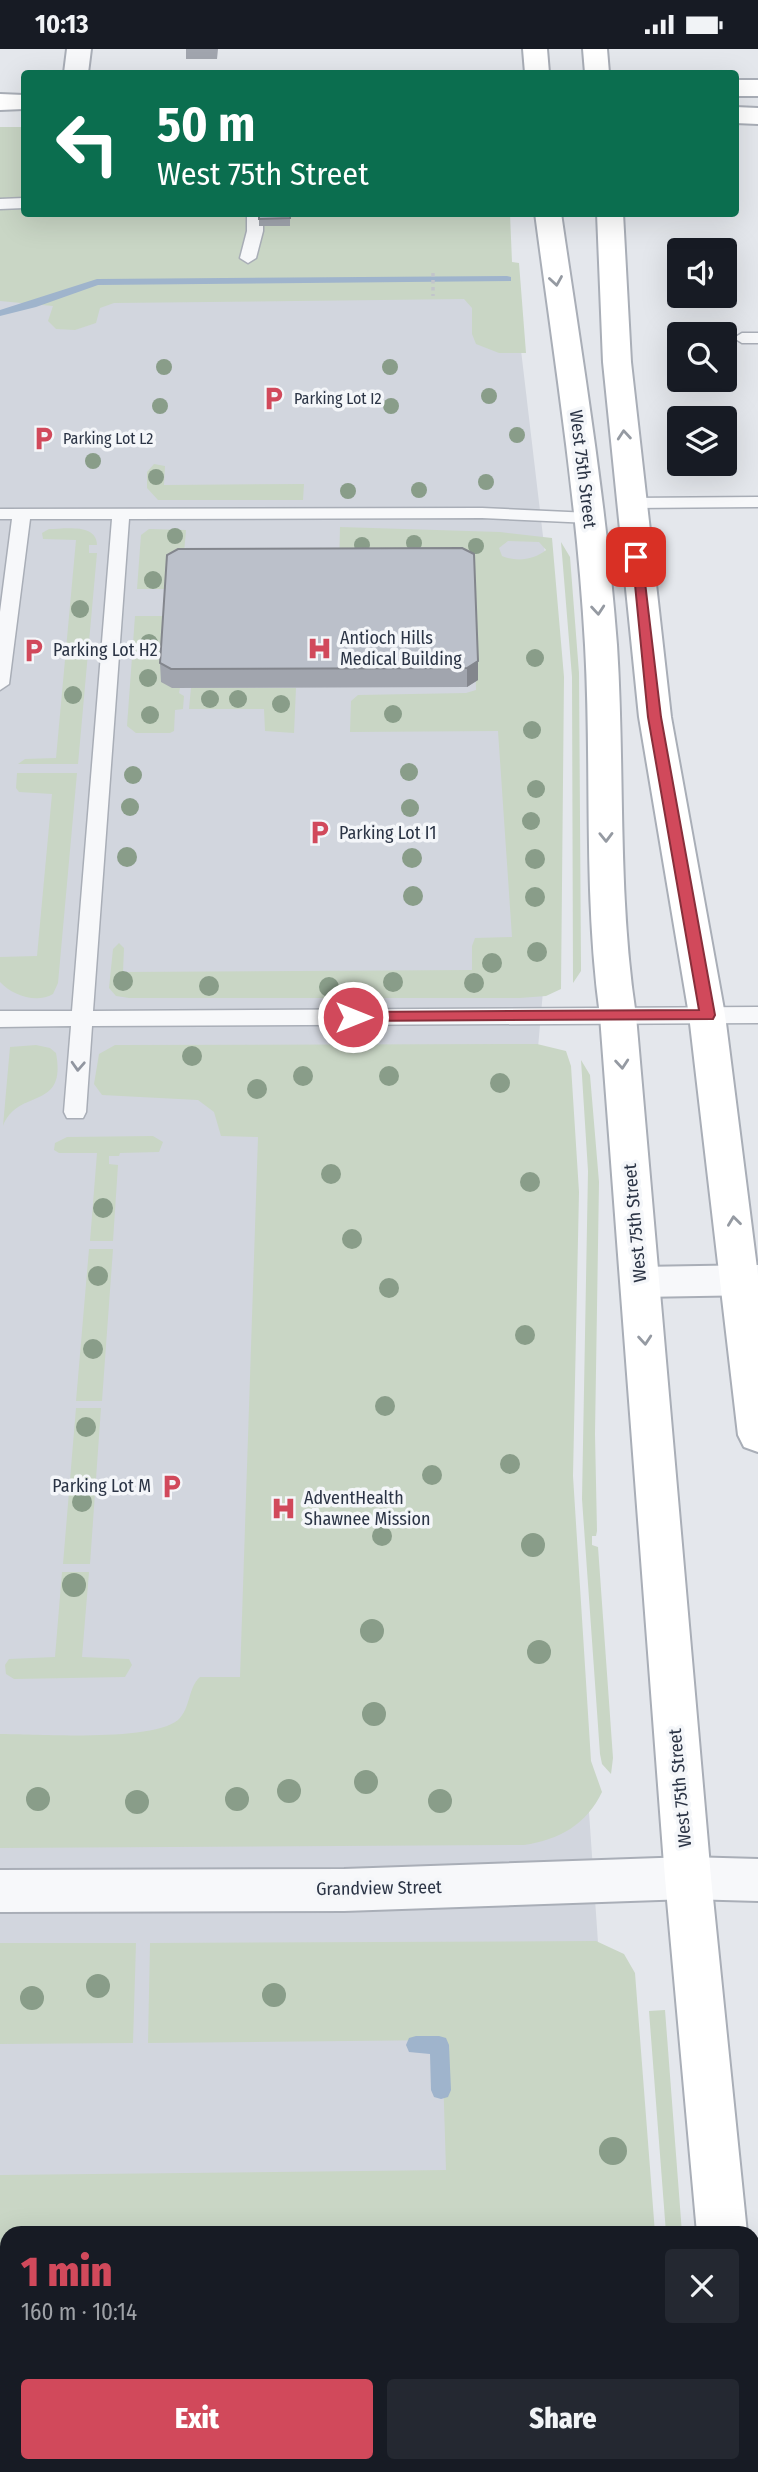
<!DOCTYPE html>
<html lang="en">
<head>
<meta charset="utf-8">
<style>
  body { margin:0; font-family:"Fira Sans Condensed",sans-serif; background:#242831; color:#f1f3f6; height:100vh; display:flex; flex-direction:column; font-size:26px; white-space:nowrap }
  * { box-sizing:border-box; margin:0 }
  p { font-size:23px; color:#9ea1a6 }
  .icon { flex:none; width:38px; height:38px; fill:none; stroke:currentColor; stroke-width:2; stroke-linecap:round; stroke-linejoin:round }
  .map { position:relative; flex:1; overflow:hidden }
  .details { position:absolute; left:0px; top:2177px; width:760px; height:247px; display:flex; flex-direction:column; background:#171b24; border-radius:21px 21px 0 0; box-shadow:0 7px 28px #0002 }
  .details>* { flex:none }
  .top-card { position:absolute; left:21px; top:21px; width:718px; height:147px; border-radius:7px; box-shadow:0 7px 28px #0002; background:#0b6e4f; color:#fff; overflow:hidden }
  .buttons { position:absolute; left:667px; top:189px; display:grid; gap:14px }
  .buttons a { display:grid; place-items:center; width:70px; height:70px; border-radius:7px; background:#171b24; box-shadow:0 7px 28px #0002; font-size:35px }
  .pin { position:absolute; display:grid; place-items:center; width:60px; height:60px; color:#fff; margin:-30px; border-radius:14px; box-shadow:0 4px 10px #0006 }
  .me { position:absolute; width:77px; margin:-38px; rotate:90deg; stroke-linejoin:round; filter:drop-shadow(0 0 5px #0008) }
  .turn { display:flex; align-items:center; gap:24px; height:147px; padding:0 21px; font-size:32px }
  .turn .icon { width:91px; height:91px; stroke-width:2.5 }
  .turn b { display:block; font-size:49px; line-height:60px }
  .round { display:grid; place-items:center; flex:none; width:74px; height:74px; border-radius:7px; background:#242831 }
  .summary { display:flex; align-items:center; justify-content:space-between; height:119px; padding:0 21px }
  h1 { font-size:42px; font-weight:800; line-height:52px; color:#d1495b }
  .button { display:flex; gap:14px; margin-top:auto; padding:14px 21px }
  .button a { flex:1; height:80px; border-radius:7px; background:#d1495b; color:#fff; font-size:28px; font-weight:800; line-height:80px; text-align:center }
  .button a+a { background:#242831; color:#f1f3f6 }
  .status { display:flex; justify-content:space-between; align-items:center; height:49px; padding:0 35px; background:#171b24; direction:ltr }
  .status svg { height:19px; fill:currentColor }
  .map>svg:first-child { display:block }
  .built { fill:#d2d6de }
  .green { fill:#c9d6c5; fill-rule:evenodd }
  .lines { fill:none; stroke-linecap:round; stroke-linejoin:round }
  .stream { fill:#9fb4cc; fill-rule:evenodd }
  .lane-casing { stroke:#a9aeb7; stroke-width:3 }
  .street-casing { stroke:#a9aeb7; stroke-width:4 }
  .secondary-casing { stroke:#a9aeb7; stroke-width:4 }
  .path { stroke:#c2c5cb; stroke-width:3.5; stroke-dasharray:3.5 3.5; stroke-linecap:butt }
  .lane { fill:#f7f8fa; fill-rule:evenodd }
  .street { fill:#f7f8fa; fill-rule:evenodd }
  .secondary { fill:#fff; fill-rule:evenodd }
  .tree { fill:#899d89 }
  .wall { fill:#a1a5ae }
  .shaded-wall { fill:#83868d }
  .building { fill:#bbc0ca; stroke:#83868d; stroke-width:2 }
  .oneway { stroke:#959aa2 }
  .oneway2 { stroke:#9196a0 }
  .route { fill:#d1495b; stroke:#882f3b; stroke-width:2 }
  .labels { text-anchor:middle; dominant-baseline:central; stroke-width:7; stroke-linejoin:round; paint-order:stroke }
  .far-poi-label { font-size:16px; fill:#2b3445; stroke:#f4f6f9; text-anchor:start }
  .street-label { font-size:18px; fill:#2b3445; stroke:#f4f6f9 }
  .poi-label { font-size:18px; fill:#2b3445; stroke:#f4f6f9; text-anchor:start }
</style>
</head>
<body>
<div class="status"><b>10:13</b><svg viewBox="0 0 49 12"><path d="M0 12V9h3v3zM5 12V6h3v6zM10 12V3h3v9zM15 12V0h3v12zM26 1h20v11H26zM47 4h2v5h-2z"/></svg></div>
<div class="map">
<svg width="758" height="2423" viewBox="0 0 758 2423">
  <rect width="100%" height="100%" fill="#e4e7ec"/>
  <path class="built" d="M512 225 547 521 544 931 537 1010 599 1908 647 2184H7V2417H663L0 2423V230Z"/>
  <path class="green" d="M0 78H24V164L510 165 512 213 519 214 526 304H499L476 295 472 285V259L464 250 114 254 100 259 96 274 75 281 56 280 48 272 53 257 0 252Z
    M154 415 165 417 164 436 304 435 303 451H158L147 439V423Z
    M340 478 500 483 552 489 564 628 561 940 546 947 520 949H129L116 947 109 939 113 900 119 894 124 899 123 923 472 921V897L475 889 512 888 498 682 350 683 351 652 358 646 466 644 476 641 473 524 339 519ZM508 492 539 493 546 501C534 511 516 513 502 507L499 499Z
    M49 480C64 480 97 474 97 496H89V504H97L78 715H18L25 710 56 709 76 491 43 490 42 484Z
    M149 480 186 481 184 504 167 540H137L141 486Z
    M561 493 570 508 579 624 581 914V922L573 934 572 628Z
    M135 567H166L172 639H180L179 644 184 647 183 660 175 661 174 682 170 684H136L127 677Z
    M191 639H296L294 684 265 682 264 660H189Z
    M17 724H77L58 934 53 945C36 955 12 946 0 933V908L37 907 52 745 19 743 16 739Z
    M537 995 566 1002 571 1017 579 1143 573 1427 591 1712 602 1743C587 1775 559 1791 524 1796L0 1799V1685C38 1685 151 1693 178 1671 191 1659 188 1638 200 1628H240L258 1088 221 1087 214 1063 198 1051 102 1046 94 1035 99 1005 115 996Z
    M36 996 50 999 56 1004C67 1063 18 1038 3 1077L10 998Z
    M581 1011 590 1026 599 1133 595 1385 597 1482 596 1487H592V1496L598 1498 613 1709 611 1725 602 1715 600 1705 582 1450 588 1122Z
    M153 1087 163 1093 159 1103 120 1104 119 1107H109V1115L118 1116 113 1192H90L97 1104H59L54 1101 55 1094 67 1088Z
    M89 1200H113L102 1352H76Z
    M76 1359H101L90 1515H63Z
    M62 1523H89L82 1608 129 1610 132 1616 125 1628 14 1630 6 1625 5 1616 9 1610 55 1608Z
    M596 1892 624 1905 635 1924 655 2184H7V2417H671L672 2423H0V2126L446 2121 442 1991 148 1994 150 1894Z
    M0 1894H136L133 1994 0 1995Z
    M665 1961 682 2184H666L649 1962Z"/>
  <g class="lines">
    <path class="stream" d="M507 227 511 228V232L98 236 36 258 0 267V261L97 230Z
      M416 1987H439L446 1989 449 1996 451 2041 448 2048 441 2050 434 2048 431 2041 430 2005 409 2003 406 1996 409 1989Z"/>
    <defs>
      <path id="lane" d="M24 149V159L0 160V150Z
        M247 164H263V182L256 209 248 214 240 209 247 182Z
        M758 284V294H742L734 289 742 284Z
        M758 448V458L630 459 621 454 630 449Z
        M482 459 590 464 599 469 590 474 482 469 129 470 93 962 758 958V974L92 977 86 1063 83 1069H67L64 1063 71 977 0 978V962H72L112 470H30L9 635 0 641V563L12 470H0V460Z"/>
      <path id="street" d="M67 0H91L88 24H64Z
        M758 1216V1246L640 1248 626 1244 621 1233 626 1222 640 1218Z
        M688 1808 758 1810V1852L688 1850 344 1862 0 1863V1821L344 1820Z"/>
      <path id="secondary" d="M523 0H547L549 24H525Z
        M583 0H607L609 24H585Z
        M735 31H758V47H735Z
        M0 45 24 46V60L0 61Z
        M735 58 758 59V75L735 74Z
        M535 164H561C582 308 606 451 617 596 625 720 617 844 636 967L711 1829 747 2184H697L665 1829 600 967C583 844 592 720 585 596 577 452 554 308 535 164Z
        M597 164H623L631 313 671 668 725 966 758 1227V1403L744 1398 738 1386 689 966 639 668 603 313Z
        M752 2394 758 2397V2423H718V2417H752Z"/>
    </defs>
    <use href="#lane" class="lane-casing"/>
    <use href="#street" class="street-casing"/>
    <use href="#secondary" class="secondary-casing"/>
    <path class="path" d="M433 224V247"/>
    <use href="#lane" class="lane"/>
    <use href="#street" class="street"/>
    <use href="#secondary" class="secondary"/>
  </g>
  <g class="tree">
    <circle cx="164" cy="318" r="8"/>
    <circle cx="390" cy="318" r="8"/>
    <circle cx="489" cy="347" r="8"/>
    <circle cx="160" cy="357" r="8"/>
    <circle cx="391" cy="357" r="8"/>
    <circle cx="517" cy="386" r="8"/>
    <circle cx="93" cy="412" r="8"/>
    <circle cx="156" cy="428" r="8"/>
    <circle cx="486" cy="433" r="8"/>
    <circle cx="419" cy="441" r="8"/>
    <circle cx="348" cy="442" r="8"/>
    <circle cx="175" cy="487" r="8"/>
    <circle cx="414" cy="494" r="8"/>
    <circle cx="362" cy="496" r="8"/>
    <circle cx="476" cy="497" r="8"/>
    <circle cx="153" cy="531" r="9"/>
    <circle cx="80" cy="560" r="9"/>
    <circle cx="149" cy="594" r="9"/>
    <circle cx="535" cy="609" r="9"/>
    <circle cx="148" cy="629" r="9"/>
    <circle cx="73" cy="646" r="9"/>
    <circle cx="210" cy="650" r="9"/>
    <circle cx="238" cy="650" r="9"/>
    <circle cx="281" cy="655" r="9"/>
    <circle cx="393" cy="665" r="9"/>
    <circle cx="150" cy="666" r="9"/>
    <circle cx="532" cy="681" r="9"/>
    <circle cx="409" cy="723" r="9"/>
    <circle cx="133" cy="726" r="9"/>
    <circle cx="536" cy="740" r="9"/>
    <circle cx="130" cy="758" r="9"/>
    <circle cx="410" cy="759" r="9"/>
    <circle cx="531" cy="772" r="9"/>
    <circle cx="127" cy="808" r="10"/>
    <circle cx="412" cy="809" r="10"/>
    <circle cx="535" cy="810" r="10"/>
    <circle cx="413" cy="847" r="10"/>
    <circle cx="535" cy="848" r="10"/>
    <circle cx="537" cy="903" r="10"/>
    <circle cx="492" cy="914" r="10"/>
    <circle cx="123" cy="932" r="10"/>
    <circle cx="393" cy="933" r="10"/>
    <circle cx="474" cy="934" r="10"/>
    <circle cx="209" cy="937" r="10"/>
    <circle cx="329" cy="938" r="10"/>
    <circle cx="192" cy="1007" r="10"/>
    <circle cx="303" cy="1027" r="10"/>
    <circle cx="389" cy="1027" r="10"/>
    <circle cx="500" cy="1034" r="10"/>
    <circle cx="257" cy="1040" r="10"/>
    <circle cx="331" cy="1125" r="10"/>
    <circle cx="530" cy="1133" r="10"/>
    <circle cx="103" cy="1159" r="10"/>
    <circle cx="352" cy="1190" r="10"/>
    <circle cx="98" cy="1227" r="10"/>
    <circle cx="389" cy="1239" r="10"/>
    <circle cx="525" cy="1286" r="10"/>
    <circle cx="93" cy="1300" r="10"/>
    <circle cx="385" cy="1357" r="10"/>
    <circle cx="86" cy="1378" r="10"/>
    <circle cx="510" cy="1415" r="10"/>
    <circle cx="432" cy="1426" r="10"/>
    <circle cx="82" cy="1453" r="10"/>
    <circle cx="382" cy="1487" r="10"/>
    <circle cx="533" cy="1496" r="12"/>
    <circle cx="74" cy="1536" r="12"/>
    <circle cx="372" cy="1582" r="12"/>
    <circle cx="539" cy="1603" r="12"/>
    <circle cx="374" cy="1665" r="12"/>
    <circle cx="366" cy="1733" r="12"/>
    <circle cx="289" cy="1742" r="12"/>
    <circle cx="38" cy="1750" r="12"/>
    <circle cx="237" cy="1750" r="12"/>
    <circle cx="440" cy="1752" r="12"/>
    <circle cx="137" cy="1753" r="12"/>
    <circle cx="98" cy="1937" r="12"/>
    <circle cx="274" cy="1946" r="12"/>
    <circle cx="32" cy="1949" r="12"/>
    <circle cx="613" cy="2102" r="14"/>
  </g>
  <path class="wall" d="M186 0H218L217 10H186Z
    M259 164H290V177H259Z
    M462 499 478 631 467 638 172 639 161 633 160 614Z"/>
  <path class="shaded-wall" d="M478 612V631L467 638V619Z"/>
  <path class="building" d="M259 164H290V169L259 170Z
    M462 499 474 505 478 612 467 619 171 620 160 614 167 506 178 500Z"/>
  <defs><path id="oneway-chevron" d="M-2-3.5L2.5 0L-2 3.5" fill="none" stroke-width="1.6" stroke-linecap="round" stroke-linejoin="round" transform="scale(1.75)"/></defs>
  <g class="oneway">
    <use href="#oneway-chevron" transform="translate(556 232) rotate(81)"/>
    <use href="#oneway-chevron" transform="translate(624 386) rotate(-95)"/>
    <use href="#oneway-chevron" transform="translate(598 561) rotate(85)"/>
    <use href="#oneway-chevron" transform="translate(606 788) rotate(89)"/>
    <use href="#oneway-chevron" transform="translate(622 1015) rotate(85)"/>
    <use href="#oneway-chevron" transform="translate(734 1172) rotate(-97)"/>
    <use href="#oneway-chevron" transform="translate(645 1291) rotate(85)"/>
  </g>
  <use class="oneway2" href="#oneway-chevron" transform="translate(78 1017) rotate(93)"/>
  <path class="route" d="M632 505 642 508 661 668 715 966 713 970 348 972 346 968 353 963 699 961 648 668Z"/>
  <defs>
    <symbol id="parking-bare" viewBox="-9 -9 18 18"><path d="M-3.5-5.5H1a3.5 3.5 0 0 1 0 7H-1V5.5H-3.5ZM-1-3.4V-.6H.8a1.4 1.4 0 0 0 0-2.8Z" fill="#d1495b" stroke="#f4f6f9" stroke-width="2.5" paint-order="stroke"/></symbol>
    <symbol id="hospital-bare" viewBox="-9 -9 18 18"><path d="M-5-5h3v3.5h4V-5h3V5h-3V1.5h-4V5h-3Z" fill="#d1495b" stroke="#f4f6f9" stroke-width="2.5" paint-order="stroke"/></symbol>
  </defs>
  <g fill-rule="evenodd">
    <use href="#parking-bare" x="256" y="332" width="35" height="35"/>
    <use href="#parking-bare" x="26" y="372" width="35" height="35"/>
    <use href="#hospital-bare" x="302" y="582" width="35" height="35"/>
    <use href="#parking-bare" x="16" y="584" width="35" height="35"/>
    <use href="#parking-bare" x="302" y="766" width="35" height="35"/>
    <use href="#parking-bare" x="154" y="1420" width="35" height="35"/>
    <use href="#hospital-bare" x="266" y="1442" width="35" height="35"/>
  </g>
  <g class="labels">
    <g class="far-poi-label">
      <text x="294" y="349">Parking Lot I2</text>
      <text x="63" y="389">Parking Lot L2</text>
    </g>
    <g class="street-label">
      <text transform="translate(583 420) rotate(83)">West 75th Street</text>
      <text transform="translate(635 1174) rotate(-95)">West 75th Street</text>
      <text transform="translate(680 1739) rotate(-95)">West 75th Street</text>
      <text transform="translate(379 1839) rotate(-1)">Grandview Street</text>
    </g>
    <g class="poi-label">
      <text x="340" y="589">Antioch Hills<tspan x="340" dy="21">Medical Building</tspan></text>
      <text x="53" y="601">Parking Lot H2</text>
      <text x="339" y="784">Parking Lot I1</text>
      <text x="151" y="1437" text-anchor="end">Parking Lot M</text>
      <text x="304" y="1449">AdventHealth<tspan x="304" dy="21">Shawnee Mission</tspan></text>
    </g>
  </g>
</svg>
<div class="buttons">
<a><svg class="icon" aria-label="sound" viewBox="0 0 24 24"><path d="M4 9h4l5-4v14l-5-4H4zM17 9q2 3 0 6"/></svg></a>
<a><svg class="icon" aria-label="search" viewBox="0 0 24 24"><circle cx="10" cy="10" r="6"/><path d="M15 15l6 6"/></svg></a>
<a><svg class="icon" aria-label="layers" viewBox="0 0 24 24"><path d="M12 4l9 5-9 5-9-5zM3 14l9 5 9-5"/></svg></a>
</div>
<div class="pin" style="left:636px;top:508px;background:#d93025"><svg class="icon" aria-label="arrive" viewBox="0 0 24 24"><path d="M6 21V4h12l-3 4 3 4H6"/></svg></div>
<svg class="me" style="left:353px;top:968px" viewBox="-20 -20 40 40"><circle r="17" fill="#d1495b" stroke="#fff" stroke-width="3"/><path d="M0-11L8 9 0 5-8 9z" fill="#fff"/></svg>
<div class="top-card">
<div class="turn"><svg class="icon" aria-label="left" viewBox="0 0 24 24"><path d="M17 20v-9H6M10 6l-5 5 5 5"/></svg><div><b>50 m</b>West 75th Street</div></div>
</div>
<section class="details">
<div class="summary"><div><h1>1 min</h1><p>160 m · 10:14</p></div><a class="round"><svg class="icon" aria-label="close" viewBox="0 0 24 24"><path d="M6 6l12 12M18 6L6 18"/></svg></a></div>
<div class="button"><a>Exit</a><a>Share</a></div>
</section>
</div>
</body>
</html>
